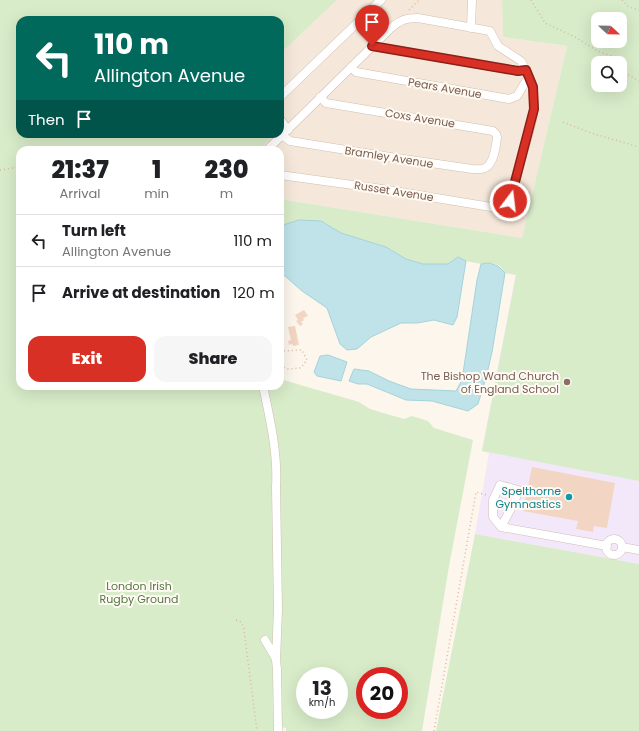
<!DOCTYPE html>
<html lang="en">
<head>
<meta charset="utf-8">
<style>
  body { margin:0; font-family:Poppins,sans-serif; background:#f6f6f6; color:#202124; height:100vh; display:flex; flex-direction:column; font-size:15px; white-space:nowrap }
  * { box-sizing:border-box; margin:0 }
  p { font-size:13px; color:#757577 }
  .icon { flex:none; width:22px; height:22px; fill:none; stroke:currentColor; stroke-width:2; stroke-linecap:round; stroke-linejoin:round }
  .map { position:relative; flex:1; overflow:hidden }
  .sheet { position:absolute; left:16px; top:146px; width:268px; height:244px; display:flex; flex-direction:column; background:#fff; border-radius:12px; box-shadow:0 4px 16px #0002 }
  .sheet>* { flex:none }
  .banner { position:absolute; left:16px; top:16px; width:268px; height:122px; border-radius:12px; box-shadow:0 4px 16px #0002; background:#00695c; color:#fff; overflow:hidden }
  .needle { width:26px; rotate:112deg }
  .tools { position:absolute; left:591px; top:12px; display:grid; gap:8px }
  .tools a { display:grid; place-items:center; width:36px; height:36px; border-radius:8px; background:#fff; box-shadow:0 4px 16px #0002; font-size:20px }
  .speed { position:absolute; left:296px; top:667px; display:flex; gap:8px; font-size:20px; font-weight:700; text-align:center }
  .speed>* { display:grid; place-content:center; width:52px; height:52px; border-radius:50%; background:#fff; box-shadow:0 4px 16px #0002; line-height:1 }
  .speed small { font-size:10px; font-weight:400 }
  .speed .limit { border:6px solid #d22; background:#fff; color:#111 }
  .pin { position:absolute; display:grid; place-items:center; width:34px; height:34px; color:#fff; margin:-41px -17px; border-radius:50% 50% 50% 0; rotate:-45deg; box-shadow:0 0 4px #0007 }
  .pin .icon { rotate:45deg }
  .me { position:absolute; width:44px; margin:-22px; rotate:15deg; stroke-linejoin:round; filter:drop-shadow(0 0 3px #0008) }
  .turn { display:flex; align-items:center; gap:14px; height:84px; padding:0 12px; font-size:18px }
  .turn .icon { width:52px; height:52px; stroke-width:2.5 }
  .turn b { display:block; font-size:28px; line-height:34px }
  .then { display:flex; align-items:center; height:38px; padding:0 12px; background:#0003; gap:8px; font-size:15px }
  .eta { display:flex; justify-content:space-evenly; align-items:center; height:68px; text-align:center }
  .eta b { font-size:24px; font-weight:800; line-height:28px }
  .button { display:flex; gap:8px; margin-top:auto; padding:8px 12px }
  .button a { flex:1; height:46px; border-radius:12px; background:#d93025; color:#fff; font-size:16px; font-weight:800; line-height:46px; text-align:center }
  .button a+a { background:#f6f6f6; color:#202124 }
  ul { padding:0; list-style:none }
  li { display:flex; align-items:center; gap:12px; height:52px; padding:0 12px; border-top:1px solid #e0e0e0 }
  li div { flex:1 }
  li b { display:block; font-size:15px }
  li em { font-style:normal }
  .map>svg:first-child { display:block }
  .residential { fill:#f5e8da }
  .education { fill:#f3e8fa }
  .green { fill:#d8ecc9; fill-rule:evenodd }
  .water { fill:#bfe3e8; stroke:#a5d3da }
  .building { fill:#f3d5c3 }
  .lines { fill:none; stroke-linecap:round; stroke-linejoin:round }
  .minor-casing { stroke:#d1beb0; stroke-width:9 }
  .path { stroke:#d9b8a5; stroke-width:1.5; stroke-dasharray:1 3; stroke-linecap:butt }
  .minor { stroke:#fff; stroke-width:8 }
  .route-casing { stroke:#8d1f18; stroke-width:10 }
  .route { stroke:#d93025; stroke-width:7 }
  .education-dot { fill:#8d6e63; stroke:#fffaf3; stroke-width:1.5 }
  .culture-dot { fill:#0f9aa8; stroke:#fffaf3; stroke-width:1.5 }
  .labels { text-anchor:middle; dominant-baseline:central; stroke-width:4; stroke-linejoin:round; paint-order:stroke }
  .street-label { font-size:11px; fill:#7a5c4d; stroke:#fffaf3 }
  .education-label { font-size:11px; fill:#785e54; stroke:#fffaf3; text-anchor:end }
  .culture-label { font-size:11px; fill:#0d838f; stroke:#fffaf3; text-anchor:end }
  .park-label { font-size:11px; fill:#537a41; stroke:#fffaf3 }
</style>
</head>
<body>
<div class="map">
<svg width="639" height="731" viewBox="0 0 639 731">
  <rect width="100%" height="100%" fill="#fdf6ec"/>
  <path class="residential" d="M337 0H502L503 37 567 46 522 238 280 199V150H258L276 134H280V130L283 128 280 124V54Z"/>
  <path class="education" d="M524 231 639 250V564L475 534 489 453 482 451Z"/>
  <path class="green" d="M0 0H337L280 54V20H20V134H276L258 150H20V386H263L276 459 278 731H0Z
    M502 0H639V481L482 451 516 275 505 273 499 265 489 263 481 264 466 261 458 257 448 264H423L406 259 386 247 341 233 321 221 299 220 280 226V199L522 238 567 46 503 37ZM598 19H620V41H598ZM598 63H620V85H598Z
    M280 379 359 402 370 409 404 419 412 416 428 421 434 428 473 440 449 566 422 731H286V728L281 727 278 489 266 386H280ZM305 676H339V710H305ZM365 676H399V710H365Z
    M475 534 639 564V731H436Z"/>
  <path class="water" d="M299 220 321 221 341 233 386 247 406 259 423 264H448L458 257 466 261 457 317 453 325 434 320 417 323H401L371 337 357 349 347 350 340 344 327 308 302 291 285 276 280 274V226Z
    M489 263 498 266 505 273 492 352 486 378 478 404 468 411 432 401 406 400 367 384H358L349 381 354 369 369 371 389 381 411 389 456 391 462 380 477 280 481 264Z
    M328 355 347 362 341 381 317 376 314 372 320 356Z"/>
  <path class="building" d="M304 310 308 316 303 318 304 320 301 322 303 324 300 326 296 321 298 320 295 315Z
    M295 326 299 345 293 346 292 344 289 345 288 341 291 340 288 327Z
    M532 467 615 483 607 528 594 526 593 532 576 529 578 521 523 511Z"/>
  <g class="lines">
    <defs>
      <path id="minor" d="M471 28 472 0
        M372 46 518 71 526 70
        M351 67 356 72 509 99 517 96 529 76
        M280 97 381 0
        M280 119 288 130
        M282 135 290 141 390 157 472 169C476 169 481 170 485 168 494 164 496 146 497 137L496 134 493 131 326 103 320 97
        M267 150 391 28C400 20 406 18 418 18L490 31 498 46 521 61 529 76 533 87 534 109 532 121 510 201 507 206 503 209 382 189 280 175
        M263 386C270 419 278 453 276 487L278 609 276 660 277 669 278 731
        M501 527 515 501 518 490 500 485 493 500V517L501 527 607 546
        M606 547a8 8 0 1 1 16 0a8 8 0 1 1-16 0Z
        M622 547 639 550
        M265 640 276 659"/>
    </defs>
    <use href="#minor" class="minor-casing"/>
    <path class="path" d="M531 0 545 23 575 37 596 50 611 56 617 63
      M622 0 629 7 639 10
      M409 10 419 0
      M620 66 627 74 639 81
      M563 122 591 133 639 147
      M0 170 20 167
      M280 334 283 347 280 360
      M280 366 288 369 301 368 307 360 302 350 282 351
      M236 620C242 621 243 625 244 630L257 731
      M434 731 476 492 487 495"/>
    <use href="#minor" class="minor"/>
  </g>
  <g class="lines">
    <defs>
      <path id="route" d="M372 46 518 71 526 70 533 87 534 109 510 201"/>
    </defs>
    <use href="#route" class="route-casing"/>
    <use href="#route" class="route"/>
  </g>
  <circle class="education-dot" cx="567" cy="382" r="4"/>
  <circle class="culture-dot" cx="569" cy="497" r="4"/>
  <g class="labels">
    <g class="street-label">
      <text transform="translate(445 88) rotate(10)">Pears Avenue</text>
      <text transform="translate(420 118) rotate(9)">Coxs Avenue</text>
      <text transform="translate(389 157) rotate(9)">Bramley Avenue</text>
      <text transform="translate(394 191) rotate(9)">Russet Avenue</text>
    </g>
    <g class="education-label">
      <text x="559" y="376">The Bishop Wand Church<tspan x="559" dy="13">of England School</tspan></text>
    </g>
    <g class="culture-label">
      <text x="561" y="491">Spelthorne<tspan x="561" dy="13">Gymnastics</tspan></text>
    </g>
    <g class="park-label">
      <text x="139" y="586">London Irish<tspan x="139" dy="13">Rugby Ground</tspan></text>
    </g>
  </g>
</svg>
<div class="tools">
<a><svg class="needle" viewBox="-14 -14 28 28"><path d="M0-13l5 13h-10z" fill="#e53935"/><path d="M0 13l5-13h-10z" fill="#757577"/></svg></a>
<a><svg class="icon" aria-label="search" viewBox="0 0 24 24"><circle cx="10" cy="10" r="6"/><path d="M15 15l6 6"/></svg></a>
</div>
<div class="speed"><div>13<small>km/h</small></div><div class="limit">20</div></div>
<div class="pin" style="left:372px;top:46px;background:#d93025"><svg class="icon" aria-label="arrive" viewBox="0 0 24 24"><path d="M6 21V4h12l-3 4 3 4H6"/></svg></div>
<svg class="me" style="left:510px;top:201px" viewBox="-20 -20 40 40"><circle r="17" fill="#d93025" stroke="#fff" stroke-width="3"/><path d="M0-11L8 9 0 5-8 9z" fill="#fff"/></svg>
<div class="banner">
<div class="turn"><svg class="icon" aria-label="left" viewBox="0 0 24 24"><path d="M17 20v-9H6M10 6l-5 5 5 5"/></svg><div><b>110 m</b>Allington Avenue</div></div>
<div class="then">Then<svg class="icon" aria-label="arrive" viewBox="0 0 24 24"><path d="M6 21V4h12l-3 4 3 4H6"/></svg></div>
</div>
<section class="sheet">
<div class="eta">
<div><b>21:37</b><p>Arrival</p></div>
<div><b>1</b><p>min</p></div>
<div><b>230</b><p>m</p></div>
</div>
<ul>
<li><svg class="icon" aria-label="left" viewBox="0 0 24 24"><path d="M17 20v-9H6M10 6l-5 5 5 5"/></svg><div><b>Turn left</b><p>Allington Avenue</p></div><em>110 m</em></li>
<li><svg class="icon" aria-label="arrive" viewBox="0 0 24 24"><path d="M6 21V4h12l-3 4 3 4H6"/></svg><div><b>Arrive at destination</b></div><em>120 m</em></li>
</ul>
<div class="button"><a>Exit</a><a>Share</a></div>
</section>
</div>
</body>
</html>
